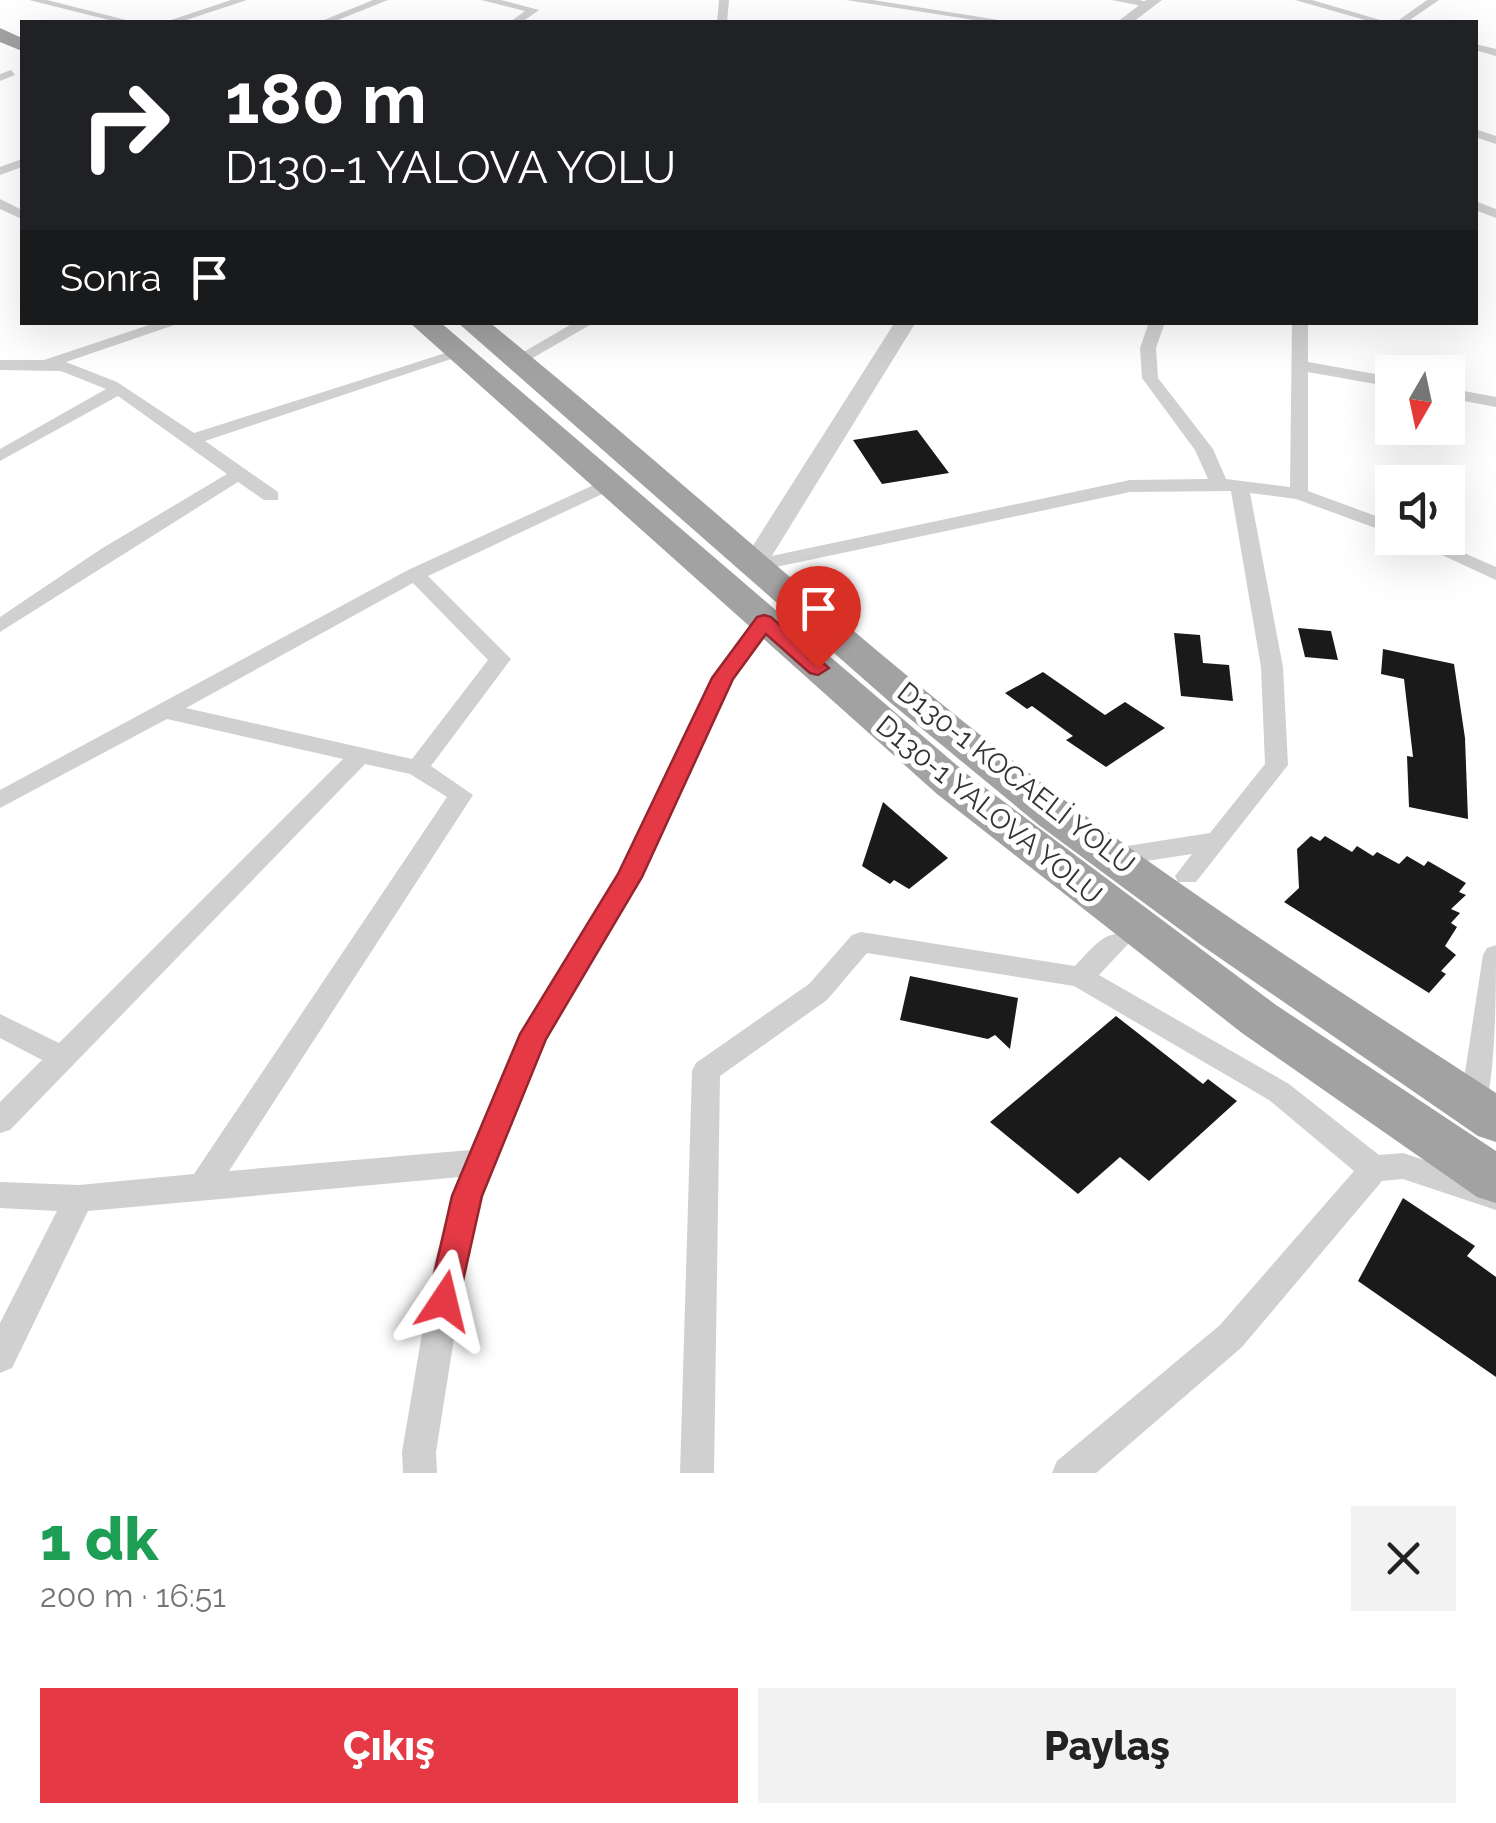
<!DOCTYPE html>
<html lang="tr">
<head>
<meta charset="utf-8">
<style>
  body { margin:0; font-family:Raleway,sans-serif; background:#f2f2f2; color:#222; height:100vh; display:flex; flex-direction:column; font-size:38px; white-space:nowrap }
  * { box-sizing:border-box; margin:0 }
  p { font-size:32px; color:#767676 }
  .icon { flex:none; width:55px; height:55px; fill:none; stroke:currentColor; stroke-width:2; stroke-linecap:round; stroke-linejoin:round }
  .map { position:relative; height:1473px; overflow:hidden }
  .side { display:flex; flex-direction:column; background:#fff; flex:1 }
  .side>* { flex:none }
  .top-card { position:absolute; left:20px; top:20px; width:1458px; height:305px; border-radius:0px; box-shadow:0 10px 40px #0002; background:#202124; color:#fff; overflow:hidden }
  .needle { width:65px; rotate:189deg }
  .buttons { position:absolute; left:1375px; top:355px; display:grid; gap:20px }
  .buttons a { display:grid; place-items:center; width:90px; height:90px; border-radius:0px; background:#fff; box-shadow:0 10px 40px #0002; font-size:50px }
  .pin { position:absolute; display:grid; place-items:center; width:85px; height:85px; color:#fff; margin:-102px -42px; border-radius:50% 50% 50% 0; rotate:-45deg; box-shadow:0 0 10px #0007 }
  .pin .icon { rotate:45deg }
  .me { position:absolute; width:110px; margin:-55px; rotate:10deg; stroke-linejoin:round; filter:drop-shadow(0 0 8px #0008) }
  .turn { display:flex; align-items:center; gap:35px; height:210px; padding:0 40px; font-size:45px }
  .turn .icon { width:130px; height:130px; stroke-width:2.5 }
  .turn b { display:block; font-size:70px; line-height:85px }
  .then { display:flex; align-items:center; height:95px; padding:0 40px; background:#0003; gap:20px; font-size:38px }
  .round { display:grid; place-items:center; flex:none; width:105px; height:105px; border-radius:0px; background:#f2f2f2 }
  .overview { display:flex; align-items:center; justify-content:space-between; height:170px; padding:0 40px }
  h1 { font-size:60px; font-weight:800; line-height:75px; color:#1e9e55 }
  .cta { display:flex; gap:20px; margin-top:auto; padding:20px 40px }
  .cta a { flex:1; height:115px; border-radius:0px; background:#e63946; color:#fff; font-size:40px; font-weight:800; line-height:115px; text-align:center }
  .cta a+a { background:#f2f2f2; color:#222 }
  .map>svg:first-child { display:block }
  .building { fill:#1a1a1a }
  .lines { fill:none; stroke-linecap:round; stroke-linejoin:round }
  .minor { fill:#d0d0d0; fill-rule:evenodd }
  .tertiary { fill:#d0d0d0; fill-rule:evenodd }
  .trunk { fill:#a2a2a2; fill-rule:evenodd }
  .route { fill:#e63946; stroke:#96252e; stroke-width:2.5 }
  .labels { text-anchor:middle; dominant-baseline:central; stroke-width:10; stroke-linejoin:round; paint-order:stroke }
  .street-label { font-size:28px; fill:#333; stroke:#fff }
</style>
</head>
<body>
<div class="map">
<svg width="1496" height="1473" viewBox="0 0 1496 1473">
  <rect width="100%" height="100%" fill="#fff"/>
  <path class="building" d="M917 430 949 473 882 484 853 440Z
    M1298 628 1331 631 1338 660 1305 657Z
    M1174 633 1200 635 1203 663 1229 665 1233 701 1181 696Z
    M1383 649 1454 664 1465 738 1468 819 1409 807 1407 756 1413 757 1404 679 1381 674Z
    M1043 672 1105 715 1125 702 1165 728 1106 767 1066 740 1073 736 1032 706 1027 709 1005 693Z
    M883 802 948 858 909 889 894 880 890 884 862 866Z
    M1311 836 1320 841 1325 836 1352 852 1357 846 1373 856 1377 852 1399 864 1407 856 1424 866 1428 861 1466 883 1459 892 1466 895 1451 909 1460 913 1451 923 1457 927 1445 946 1456 955 1441 971 1446 974 1429 993 1284 902 1299 888 1297 849Z
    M910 976 1018 998 1010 1049 995 1035 988 1039 900 1020Z
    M1116 1016 1203 1084 1208 1079 1237 1101 1149 1181 1120 1157 1078 1194 990 1122Z
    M1403 1198 1475 1246 1467 1256 1496 1277V1377L1358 1281Z"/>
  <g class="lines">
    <path class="minor" d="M29 0H47L134 22H117Z
      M231 0H247L180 22H165Z
      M373 0H388L333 22H319Z
      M481 0H501L539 10 522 22H510L525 11Z
      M719 0H729L727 22H717Z
      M846 0H873L1011 22H987Z
      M1112 0H1140L1152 4 1147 7Z
      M1295 0H1312L1387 22H1372Z
      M1427 0H1439L1407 22H1396Z
      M1475 44 1496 49V56L1475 50Z
      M11 70 15 75 0 81V74Z
      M1475 129 1496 136V144L1475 137Z
      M22 159V167L0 175V167Z
      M0 199 22 210V219L0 209Z
      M1475 201 1496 209V218L1475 210Z
      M158 322H183L66 362 117 382 194 433 452 351 466 354 205 441 278 492V500H264L238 482 0 632V617L101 549 227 474 118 396 0 461V449L106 389 61 371 0 370V360H44Z
      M575 322H595L524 363 510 360Z
      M1149 322H1165L1156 348 1158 378 1213 449 1226 479 1290 487 1292 322H1308V362L1392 377V387L1308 372V491L1392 522V534L1296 499 1250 493 1283 667 1288 765 1196 882H1178L1175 876 1192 854 1114 866 1105 863 1102 857 1105 851 1114 848 1210 833 1265 764 1261 667 1231 491 1130 492 753 572 743 566 753 560 1130 480 1208 479 1195 450 1142 378 1140 348Z
      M1448 388 1496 397V407L1448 398Z
      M609 478 618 484 615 488 428 576 511 659 431 766 473 795 229 1171 470 1150 524 1026 618 874 712 677 757 618H771L774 622 733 679 641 877 546 1038 511 1118 482 1196 466 1263 436 1452 437 1473H403L402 1452 434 1263 460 1177 88 1211 12 1368 0 1373V1323L57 1211 0 1208V1182L79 1185 194 1174 447 797 410 774 365 764 10 1130 0 1133V1102L42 1060 0 1038V1014L59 1043 343 759 167 719 0 808V790L408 570ZM413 583 488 660 412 759 186 708Z
      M1405 538H1430L1496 567V580Z
      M861 932 1075 966C1089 952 1105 928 1126 935L1130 942 1099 975 1289 1084 1379 1155 1403 1153 1496 1184V1210L1403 1179 1382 1181 1242 1347 1096 1473H1052L1057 1461 1220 1325 1354 1171 1269 1100 1074 986 867 953 827 1000 720 1076 714 1473H680L692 1071 696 1063 809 984 852 935Z
      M1496 945C1496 990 1496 1074 1484 1114L1474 1117 1464 1114 1460 1105 1483 955 1487 948Z"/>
    <path class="tertiary" d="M1146 0H1162L1133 22H1117Z
      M895 322H916L762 572H744L740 566Z"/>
    <path class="trunk" d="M0 28 22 38V51L0 42Z
      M409 322H440L967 774 1276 1005 1496 1151V1203L1477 1197 1242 1033 937 794Z
      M457 322H489C659 460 821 609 993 745 1153 872 1325 982 1496 1093V1142L1478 1136 1201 945 1040 826 892 704Z"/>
  </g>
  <path class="route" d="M764 615 771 617 829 668 818 675 810 673 766 634 733 679 642 877 546 1039 482 1196 456 1312 444 1316 433 1312 428 1301 452 1196 520 1034 618 874 712 678 757 617Z"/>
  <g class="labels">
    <g class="street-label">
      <text transform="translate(1016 778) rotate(38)">D130-1 KOCAELİ YOLU</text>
      <text transform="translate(989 810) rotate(39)">D130-1 YALOVA YOLU</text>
    </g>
  </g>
</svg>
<div class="buttons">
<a><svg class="needle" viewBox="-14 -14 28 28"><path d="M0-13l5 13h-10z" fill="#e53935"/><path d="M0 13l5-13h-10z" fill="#767676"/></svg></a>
<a><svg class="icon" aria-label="sound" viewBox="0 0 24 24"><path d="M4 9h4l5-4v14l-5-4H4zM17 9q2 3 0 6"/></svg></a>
</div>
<div class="pin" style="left:818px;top:668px;background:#d93025"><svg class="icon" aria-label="arrive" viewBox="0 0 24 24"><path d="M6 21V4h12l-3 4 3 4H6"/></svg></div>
<svg class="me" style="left:444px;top:1301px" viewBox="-20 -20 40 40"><path d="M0-17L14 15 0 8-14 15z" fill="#e63946" stroke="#fff" stroke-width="4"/></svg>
<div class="top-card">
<div class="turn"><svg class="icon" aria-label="right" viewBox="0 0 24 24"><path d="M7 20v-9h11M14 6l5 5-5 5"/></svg><div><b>180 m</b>D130-1 YALOVA YOLU</div></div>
<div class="then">Sonra<svg class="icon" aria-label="arrive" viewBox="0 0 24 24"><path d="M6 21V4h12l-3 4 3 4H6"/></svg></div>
</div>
</div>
<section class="side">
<div class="overview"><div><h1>1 dk</h1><p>200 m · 16:51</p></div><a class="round"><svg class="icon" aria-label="close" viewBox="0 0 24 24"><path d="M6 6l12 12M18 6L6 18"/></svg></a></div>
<div class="cta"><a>Çıkış</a><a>Paylaş</a></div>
</section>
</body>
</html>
